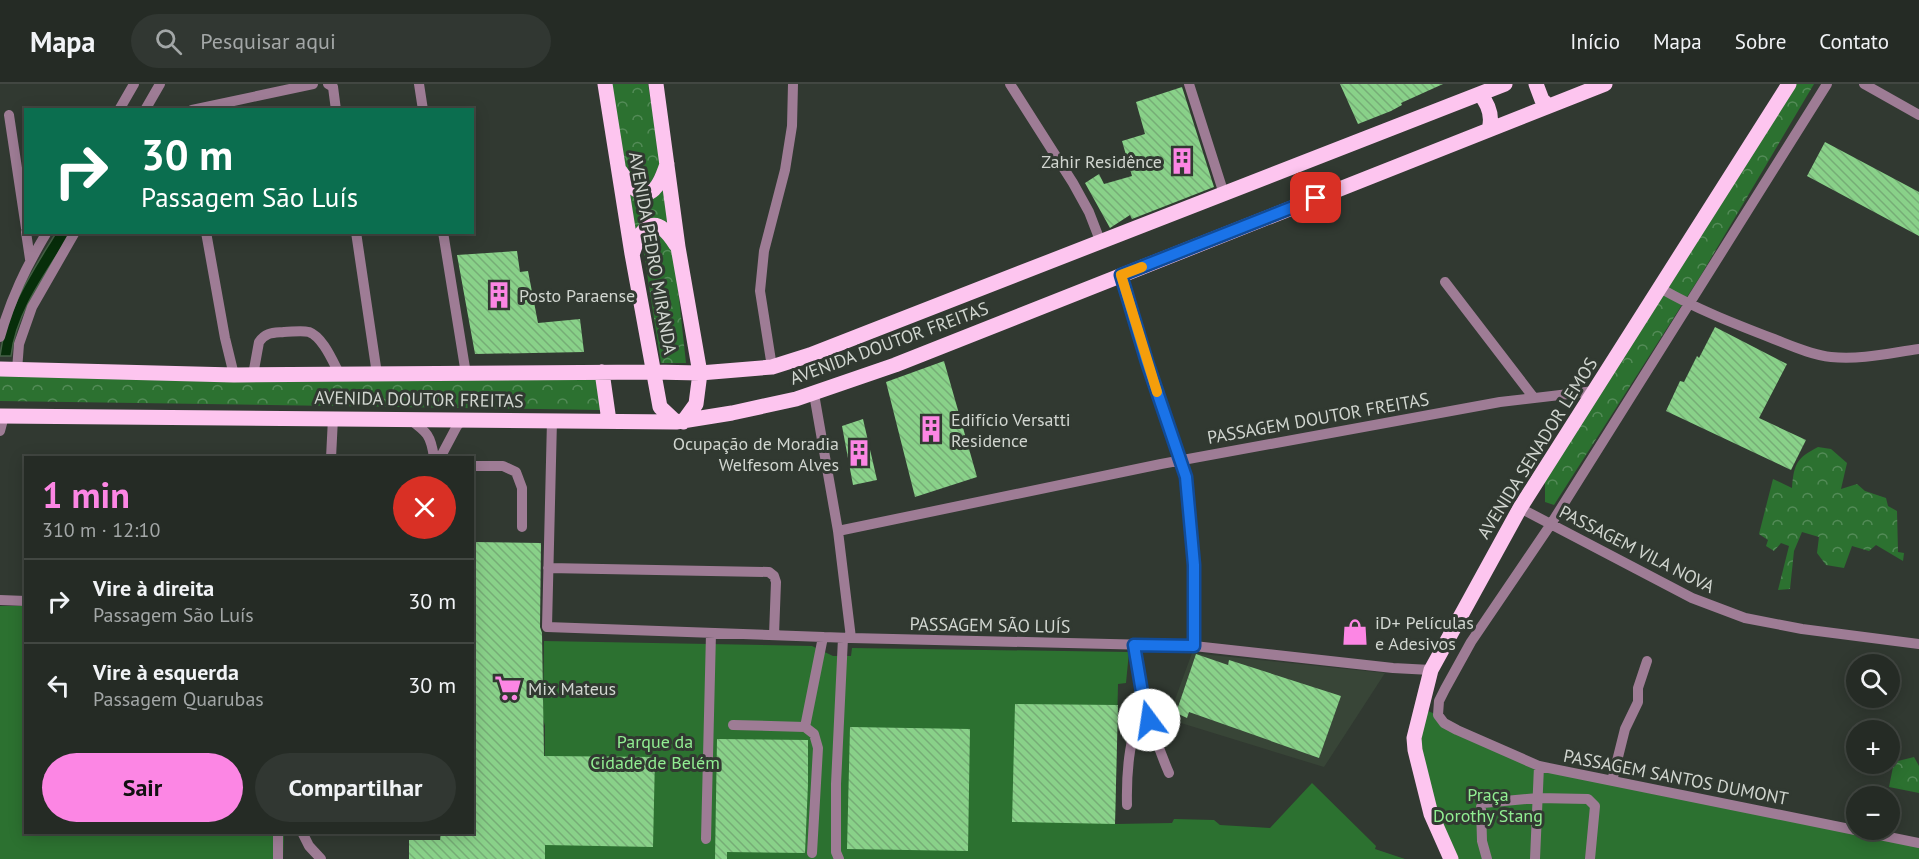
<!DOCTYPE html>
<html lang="pt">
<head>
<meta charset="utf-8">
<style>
  body { margin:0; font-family:"PT Sans",sans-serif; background:#313732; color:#f1f3f6; height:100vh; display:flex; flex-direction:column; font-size:22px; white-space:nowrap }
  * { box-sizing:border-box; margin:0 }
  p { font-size:20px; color:#a3a7a7 }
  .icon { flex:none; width:33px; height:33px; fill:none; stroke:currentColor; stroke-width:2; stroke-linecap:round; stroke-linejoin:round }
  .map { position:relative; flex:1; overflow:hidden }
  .drawer { position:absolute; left:24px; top:372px; width:450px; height:378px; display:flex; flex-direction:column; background:#252b25; border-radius:0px; box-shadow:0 3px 15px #0003,0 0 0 2px #424742 }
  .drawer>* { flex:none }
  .hud { position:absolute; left:24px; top:24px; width:450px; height:126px; border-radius:0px; box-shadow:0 3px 15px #0003,0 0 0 2px #424742; background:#0b6e4f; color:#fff; overflow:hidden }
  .fabs { position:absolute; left:1846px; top:570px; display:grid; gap:12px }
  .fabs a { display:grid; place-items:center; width:54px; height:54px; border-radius:50%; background:#252b25; box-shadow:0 3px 15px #0003,0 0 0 2px #424742; font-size:30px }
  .pin { position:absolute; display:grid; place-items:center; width:51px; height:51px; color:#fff; margin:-26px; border-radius:12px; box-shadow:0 3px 9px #0006 }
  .me { position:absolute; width:66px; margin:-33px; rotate:346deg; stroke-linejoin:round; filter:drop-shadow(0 0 4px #0008) }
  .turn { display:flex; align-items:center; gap:21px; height:126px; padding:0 18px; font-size:27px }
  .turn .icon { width:78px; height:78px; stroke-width:2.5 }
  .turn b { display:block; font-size:42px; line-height:51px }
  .round { display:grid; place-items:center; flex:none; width:63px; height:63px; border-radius:32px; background:#313732 }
  .summary { display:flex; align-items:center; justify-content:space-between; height:102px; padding:0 18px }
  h1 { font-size:36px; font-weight:700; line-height:45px; color:#fc86e4 }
  .button { display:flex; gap:12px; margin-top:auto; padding:12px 18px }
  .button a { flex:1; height:69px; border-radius:36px; background:#fc86e4; color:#111; font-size:24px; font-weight:700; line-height:69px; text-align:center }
  .button a+a { background:#313732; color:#f1f3f6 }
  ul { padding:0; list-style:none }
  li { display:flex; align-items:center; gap:18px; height:84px; padding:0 18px; border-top:2px solid #424742 }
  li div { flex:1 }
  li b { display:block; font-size:22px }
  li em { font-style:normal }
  header { display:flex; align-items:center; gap:36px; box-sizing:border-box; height:84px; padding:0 30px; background:#252b25; border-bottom:2px solid #424742 }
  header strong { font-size:28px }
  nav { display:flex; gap:33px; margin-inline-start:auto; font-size:21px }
  .search { width:420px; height:54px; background:#313732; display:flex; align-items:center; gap:15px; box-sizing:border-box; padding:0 21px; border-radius:33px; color:#a3a7a7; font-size:22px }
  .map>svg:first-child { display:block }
  .built { fill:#384537 }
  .forest { fill:url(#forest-crowns) }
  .green { fill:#2c7130 }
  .water { fill:#072e0a; stroke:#446045; stroke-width:1.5 }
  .building { fill:url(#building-back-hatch) }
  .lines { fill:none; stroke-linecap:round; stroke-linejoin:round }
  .minor { stroke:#9e7c95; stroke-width:10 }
  .major { stroke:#fdc5ef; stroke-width:15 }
  .route-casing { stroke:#114b97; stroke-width:15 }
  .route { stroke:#1a73e8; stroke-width:10 }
  .slow { stroke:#f59e0b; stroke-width:10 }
  .labels { text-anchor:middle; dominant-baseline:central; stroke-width:6; stroke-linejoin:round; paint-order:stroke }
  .poi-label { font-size:18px; fill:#d1d6d0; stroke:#313931; text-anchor:start }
  .street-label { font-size:18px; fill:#d1d6d0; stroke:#313931 }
  .park-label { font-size:18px; fill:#91ee92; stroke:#313931 }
</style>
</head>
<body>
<header>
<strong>Mapa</strong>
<div class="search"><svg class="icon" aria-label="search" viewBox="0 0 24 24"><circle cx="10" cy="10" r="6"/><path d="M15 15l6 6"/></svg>Pesquisar aqui</div>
<nav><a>Início</a><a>Mapa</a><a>Sobre</a><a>Contato</a></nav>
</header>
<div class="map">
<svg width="1919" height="775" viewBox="0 0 1919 775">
  <defs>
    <pattern id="forest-crowns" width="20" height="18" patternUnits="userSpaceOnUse" patternTransform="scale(1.5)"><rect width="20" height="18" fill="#2c7130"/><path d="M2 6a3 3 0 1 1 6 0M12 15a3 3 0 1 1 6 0" fill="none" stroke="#538b57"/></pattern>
    <pattern id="building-back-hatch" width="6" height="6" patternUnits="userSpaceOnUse" patternTransform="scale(1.5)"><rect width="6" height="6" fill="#89d189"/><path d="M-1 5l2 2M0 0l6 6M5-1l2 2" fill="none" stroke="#76ad76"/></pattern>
  </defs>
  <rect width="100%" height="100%" fill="#313931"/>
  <path class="built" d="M1192 569 1385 589 1324 683 1168 635Z"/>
  <path class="forest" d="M611 0H648L661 79 649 102 641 104 622 79Z
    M1795 0H1814L1701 191 1554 421 1545 418V397Z
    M664 100 673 147 665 139 634 151 627 105Z
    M660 150 674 169 686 279H661L643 164 648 157Z
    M0 291 599 293 601 326 0 317Z
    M1818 363 1831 365 1847 379 1841 405 1857 400 1865 407 1886 414 1888 422 1897 427 1898 468 1904 469 1903 477 1876 461 1869 467 1852 462 1844 484 1826 481 1817 469 1819 453 1802 448 1794 467 1790 505 1778 506 1789 462 1781 459 1774 467 1766 462 1768 456 1759 450 1773 395 1792 404C1794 379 1797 374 1818 363Z
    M1914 673 1919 682V709L1889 703 1894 678Z"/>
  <path class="green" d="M0 522H25L26 748 284 749 283 775H0Z
    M544 557 812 562 833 572H851L852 564 1129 568 1126 599 1118 600 1115 740 1172 739 1174 735 1214 736 1220 741 1270 744 1312 699 1376 762 1375 765 1405 775H543L545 642 543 634Z
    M1420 624 1438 631 1539 682 1919 759V775H1451L1415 666Z"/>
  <path class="water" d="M56 149H71C48 186 16 227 11 272H0C5 227 33 187 56 149Z"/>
  <path class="building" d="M1340 0H1443L1401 19 1402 21 1391 27 1358 40Z
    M1182 3 1214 103 1132 135 1130 131 1110 144 1085 99 1099 90 1104 100 1132 92 1122 57 1145 50 1136 18Z
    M1825 58 1919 108V152L1807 92Z
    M517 167 520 188 528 187 538 239 580 235 584 268 475 270 457 171Z
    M1715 243 1787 280 1759 334 1806 356 1791 386 1666 327 1680 297 1684 298 1697 272 1699 274Z
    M944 277 977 393 915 413 886 298Z
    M863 335 877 396 853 401 842 342Z
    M472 458 541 459 540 543 542 549 544 672 655 673 653 763 545 761V775H409V756H440L441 748H472Z
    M1196 570 1228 581 1229 576 1341 612 1319 674 1189 628 1187 634 1176 629Z
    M1015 620 1118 621 1115 740 1012 738Z
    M850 643 970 645 968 767 847 765Z
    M717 655 808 656V700L805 769 727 768V775H715Z"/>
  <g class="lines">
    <path class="minor" d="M328 0 333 3 336 26
      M419 0 423 26
      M1010 0 1073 99 1089 128 1101 159
      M1189 0 1224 110
      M1827 0 1551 440 1471 558 1445 605 1439 617 1438 631 1444 639 1457 646 1539 682 1919 759
      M1864 0 1919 31
      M119 26 134 0
      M145 26 160 0
      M192 26 313 0
      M9 31 26 144
      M26 148 30 175
      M206 148 225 254 234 291
      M356 148 377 290
      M443 148 466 290
      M1121 191 1147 278 1186 393 1194 481V562
      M1445 198 1534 314
      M1660 204C1696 225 1735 240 1774 255 1792 262 1812 271 1831 273 1861 276 1890 269 1919 265
      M0 253C11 214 26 183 47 148
      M772 283 760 207 764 167 785 86 792 42 793 0
      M17 286 19 260 32 223 75 148
      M253 291 259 258C266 248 273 249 284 248 292 248 301 246 309 248 323 253 333 278 340 291
      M814 310 838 447 851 554
      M409 335C427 348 431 351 434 374
      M552 336 547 543 851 554 1194 562 1393 584 1431 586
      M0 347 4 332
      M331 374 333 334
      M440 374 457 342 463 335
      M472 382H503L516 388 522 404V443
      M1520 424 1692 514 1745 534 1802 545 1919 560
      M838 447 1161 380 1500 318 1594 307
      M548 484 769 488 774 492 776 498 774 551
      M0 516 26 517
      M1135 561C1142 608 1150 645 1169 689
      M733 641 805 643 823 553
      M805 643 814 650 818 664 812 769
      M1612 697 1625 645 1638 618V604L1647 577
      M1127 721C1126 679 1131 654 1143 614
      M302 748 309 762 321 775
      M706 755 711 549
      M278 775V748
      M839 775 836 768V700L843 554
      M1487 775 1482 757 1481 723 1483 719 1538 714 1588 715 1595 722 1590 775
      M1535 775 1539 682"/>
    <path class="major" d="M605 0 632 170 660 323 676 338
      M656 0 678 163 700 289 696 320 683 338
      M1536 0 1542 16 1549 22
      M1480 10C1489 21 1493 32 1489 45
      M620 87C642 120 655 116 667 80
      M633 168C643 137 658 131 676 161
      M0 285 234 291 654 288 700 289 772 283 810 271 1505 0
      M602 288 609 337
      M0 332 676 338 732 329 796 315 895 281 1605 0
      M1451 775 1431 730 1415 666 1414 654 1431 586 1520 424 1789 0"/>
  </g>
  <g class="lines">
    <defs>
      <path id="route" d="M1149 636 1143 614 1134 561 1194 562V481L1186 393 1147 278 1121 191 1316 114"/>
    </defs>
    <use href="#route" class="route-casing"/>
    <use href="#route" class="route"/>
    <path class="slow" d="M1142 183 1121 191 1157 308"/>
  </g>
  <defs>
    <symbol id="building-bare" viewBox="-9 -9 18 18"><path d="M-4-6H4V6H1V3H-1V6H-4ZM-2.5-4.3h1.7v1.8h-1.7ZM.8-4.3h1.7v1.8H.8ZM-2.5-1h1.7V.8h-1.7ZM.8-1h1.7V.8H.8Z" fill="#fc86e4" stroke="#313931" stroke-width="2.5" paint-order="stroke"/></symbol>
    <symbol id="shop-bare" viewBox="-9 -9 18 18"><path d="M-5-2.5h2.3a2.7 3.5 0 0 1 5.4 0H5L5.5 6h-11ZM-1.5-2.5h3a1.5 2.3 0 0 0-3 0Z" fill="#fc86e4" stroke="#313931" stroke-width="2.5" paint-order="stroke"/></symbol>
    <symbol id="supermarket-bare" viewBox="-9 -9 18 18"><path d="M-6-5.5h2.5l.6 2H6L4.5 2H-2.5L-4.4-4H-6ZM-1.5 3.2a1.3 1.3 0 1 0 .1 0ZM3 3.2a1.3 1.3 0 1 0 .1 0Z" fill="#fc86e4" stroke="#313931" stroke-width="2.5" paint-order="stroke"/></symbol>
  </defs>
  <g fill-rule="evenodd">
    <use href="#building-bare" x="1163" y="58" width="38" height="38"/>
    <use href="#building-bare" x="480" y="192" width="38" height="38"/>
    <use href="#building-bare" x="912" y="326" width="38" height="38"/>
    <use href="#building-bare" x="840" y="350" width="38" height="38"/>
    <use href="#shop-bare" x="1336" y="529" width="38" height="38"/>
    <use href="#supermarket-bare" x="489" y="585" width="38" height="38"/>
  </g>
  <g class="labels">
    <g class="poi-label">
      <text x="1162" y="77" text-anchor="end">Zahir Residênce</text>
      <text x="519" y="211">Posto Paraense</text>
      <text x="951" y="335">Edifício Versatti<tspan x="951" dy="21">Residence</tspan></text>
      <text x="839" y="359" text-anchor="end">Ocupação de Moradia<tspan x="839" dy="21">Welfesom Alves</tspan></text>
      <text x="1375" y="538">iD+ Películas<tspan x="1375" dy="21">e Adesivos</tspan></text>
      <text x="528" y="604">Mix Mateus</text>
    </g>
    <g class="street-label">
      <text transform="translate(653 169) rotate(80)">AVENIDA PEDRO MIRANDA</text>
      <text transform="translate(889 259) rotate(-20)">AVENIDA DOUTOR FREITAS</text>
      <text transform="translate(419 315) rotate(1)">AVENIDA DOUTOR FREITAS</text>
      <text transform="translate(1318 334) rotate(-10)">PASSAGEM DOUTOR FREITAS</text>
      <text transform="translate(1537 364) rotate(-58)">AVENIDA SENADOR LEMOS</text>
      <text transform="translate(1637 465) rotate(27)">PASSAGEM VILA NOVA</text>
      <text transform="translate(990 541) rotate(1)">PASSAGEM SÃO LUÍS</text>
      <text transform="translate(1676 693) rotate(11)">PASSAGEM SANTOS DUMONT</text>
    </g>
    <g class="park-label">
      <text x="655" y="657">Parque da<tspan x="655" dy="21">Cidade de Belém</tspan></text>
      <text x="1488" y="710">Praça<tspan x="1488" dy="21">Dorothy Stang</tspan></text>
    </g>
  </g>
</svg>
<div class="fabs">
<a><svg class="icon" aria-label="search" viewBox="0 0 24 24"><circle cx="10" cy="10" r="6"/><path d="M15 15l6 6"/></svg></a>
<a>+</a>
<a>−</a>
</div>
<div class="pin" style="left:1316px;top:114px;background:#d93025"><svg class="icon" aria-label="arrive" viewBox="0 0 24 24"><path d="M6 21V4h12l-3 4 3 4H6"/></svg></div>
<svg class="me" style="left:1149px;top:636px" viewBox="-20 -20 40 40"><circle r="19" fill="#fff"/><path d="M0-13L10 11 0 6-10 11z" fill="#1a73e8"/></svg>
<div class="hud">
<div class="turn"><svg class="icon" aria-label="right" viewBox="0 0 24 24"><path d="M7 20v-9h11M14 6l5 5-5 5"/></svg><div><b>30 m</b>Passagem São Luís</div></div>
</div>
<section class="drawer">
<div class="summary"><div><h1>1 min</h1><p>310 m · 12:10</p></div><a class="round" style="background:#d93025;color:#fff"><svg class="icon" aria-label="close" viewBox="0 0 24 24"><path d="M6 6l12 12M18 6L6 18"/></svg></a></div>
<ul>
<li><svg class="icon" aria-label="right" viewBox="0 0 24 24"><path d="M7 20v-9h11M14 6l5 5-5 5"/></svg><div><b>Vire à direita</b><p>Passagem São Luís</p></div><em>30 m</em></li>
<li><svg class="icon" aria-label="left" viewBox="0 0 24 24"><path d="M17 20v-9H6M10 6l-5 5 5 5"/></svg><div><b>Vire à esquerda</b><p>Passagem Quarubas</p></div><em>30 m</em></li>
</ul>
<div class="button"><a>Sair</a><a>Compartilhar</a></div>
</section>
</div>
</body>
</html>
